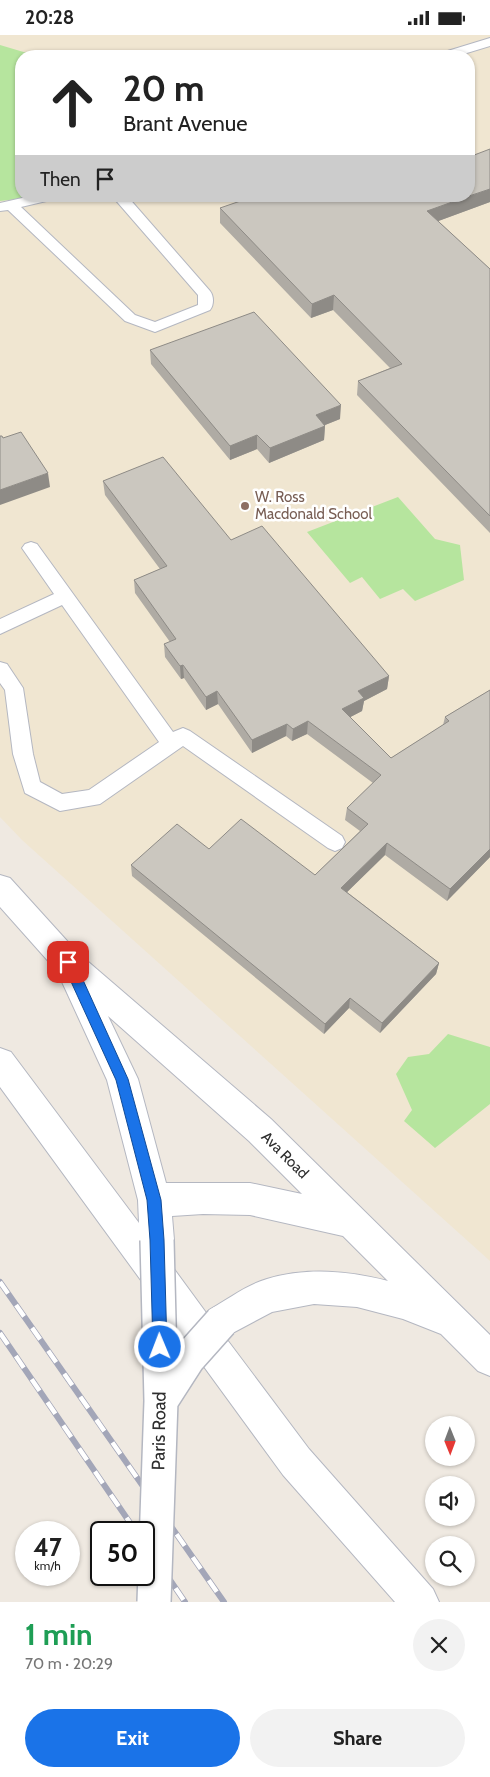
<!DOCTYPE html>
<html lang="en">
<head>
<meta charset="utf-8">
<style>
  body { margin:0; font-family:Cabin,sans-serif; background:#f2f2f2; color:#222; height:100vh; display:flex; flex-direction:column; font-size:19px; white-space:nowrap }
  * { box-sizing:border-box; margin:0 }
  p { font-size:16px; color:#767676 }
  .icon { flex:none; width:28px; height:28px; fill:none; stroke:currentColor; stroke-width:2; stroke-linecap:round; stroke-linejoin:round }
  .map { position:relative; height:1567px; overflow:hidden }
  .details { display:flex; flex-direction:column; background:#fff; flex:1 }
  .details>* { flex:none }
  .guide { position:absolute; left:15px; top:15px; width:460px; height:152px; border-radius:20px; box-shadow:0 1px 4px #0004; background:#fff; color:#222; overflow:hidden }
  .needle { width:32px; rotate:179deg }
  .buttons { position:absolute; left:425px; top:1381px; display:grid; gap:10px }
  .buttons a { display:grid; place-items:center; width:50px; height:50px; border-radius:50%; background:#fff; box-shadow:0 1px 4px #0004; font-size:25px }
  .speed { position:absolute; left:15px; top:1486px; display:flex; gap:10px; font-size:25px; font-weight:700; text-align:center }
  .speed>* { display:grid; place-content:center; width:65px; height:65px; border-radius:50%; background:#fff; box-shadow:0 1px 4px #0004; line-height:1 }
  .speed small { font-size:12px; font-weight:400 }
  .speed .limit { border:2px solid #111; border-radius:8px; background:#fff; color:#111 }
  .pin { position:absolute; display:grid; place-items:center; width:42px; height:42px; color:#fff; margin:-21px; border-radius:10px; box-shadow:0 2px 8px #0006 }
  .me { position:absolute; width:55px; margin:-28px; rotate:359deg; stroke-linejoin:round; filter:drop-shadow(0 0 4px #0008) }
  .turn { display:flex; align-items:center; gap:18px; height:105px; padding:0 25px; font-size:22px }
  .turn .icon { width:65px; height:65px; stroke-width:2.5 }
  .turn b { display:block; font-size:35px; line-height:42px }
  .then { display:flex; align-items:center; height:48px; padding:0 25px; background:#0003; gap:10px; font-size:19px }
  .round { display:grid; place-items:center; flex:none; width:52px; height:52px; border-radius:26px; background:#f2f2f2 }
  .summary { display:flex; align-items:center; justify-content:space-between; height:85px; padding:0 25px }
  h1 { font-size:30px; font-weight:700; line-height:38px; color:#1e9e55 }
  .cta { display:flex; gap:10px; margin-top:auto; padding:10px 25px }
  .cta a { flex:1; height:58px; border-radius:30px; background:#1a73e8; color:#fff; font-size:20px; font-weight:700; line-height:58px; text-align:center }
  .cta a+a { background:#f2f2f2; color:#222 }
  .status { display:flex; justify-content:space-between; align-items:center; height:35px; padding:0 25px; background:#fff; direction:ltr }
  .status svg { height:14px; fill:currentColor }
  .map>svg:first-child { display:block }
  .education { fill:#f0e6d1; fill-rule:evenodd }
  .green { fill:#b6e59e }
  .lines { fill:none; stroke-linecap:round; stroke-linejoin:round }
  .lane-casing { stroke:#b4b7c1; stroke-width:2 }
  .secondary-casing { stroke:#b4b7c1; stroke-width:2 }
  .lane { fill:#fff; fill-rule:evenodd }
  .secondary { fill:#fff; fill-rule:evenodd }
  .rail-casing { stroke:#a3a6b8; stroke-width:6 }
  .rail { stroke:#fff; stroke-width:4.5; stroke-dasharray:14; stroke-linecap:butt }
  .secondary-bridge-casing { stroke:#b4b7c1; stroke-width:36; stroke-linecap:butt }
  .secondary-bridge { stroke:#fff; stroke-width:33 }
  .wall { fill:#afaba4 }
  .shaded-wall { fill:#8e8b86 }
  .building { fill:#cbc7bf; stroke:#8e8b86 }
  .route { fill:#1a73e8; stroke:#114b97 }
  .education-dot { fill:#8d6e63; stroke:#fff; stroke-width:2 }
  .labels { text-anchor:middle; dominant-baseline:central; stroke-width:5; stroke-linejoin:round; paint-order:stroke }
  .education-label { font-size:15px; fill:#785e54; stroke:#fff; text-anchor:start }
  .street-label { font-size:15px; fill:#2e2e2e; stroke:#fff }
  .near-street-label { font-size:18px; fill:#2e2e2e; stroke:#fff }
</style>
</head>
<body>
<div class="status"><b>20:28</b><svg viewBox="0 0 49 12"><path d="M0 12V9h3v3zM5 12V6h3v6zM10 12V3h3v9zM15 12V0h3v12zM26 1h20v11H26zM47 4h2v5h-2z"/></svg></div>
<div class="map">
<svg width="490" height="1567" viewBox="0 0 490 1567">
  <rect width="100%" height="100%" fill="#efe9e1"/>
  <path class="education" d="M0 0H490V1226L22 805 0 782ZM21 21H469V161H21Z"/>
  <path class="green" d="M0 10 37 21H21V161H45L0 166Z
    M398 462 435 504 460 510 464 545 415 566 403 554 380 564 362 542 350 548 307 497Z
    M448 999 490 1012V1069L435 1113 404 1086 412 1075 396 1039 408 1022 429 1019Z"/>
  <g class="lines">
    <defs>
      <path id="lane" d="M490 3V11L457 21H439L441 18Z
        M31 161H57L55 164 21 172 135 280 155 287 198 270V260L112 161H127L210 256C214 261 214 270 210 275L155 297 125 286 8 175 0 176V168Z
        M31 507 37 509 173 697 183 693 190 696 342 801 345 807 342 813 335 816 328 813 183 711 100 769 60 776 25 758 13 719 5 655 0 648V627L7 629 23 653 33 719 40 747 62 759 89 755 159 707 62 570 0 599V584L54 559 22 513 25 509Z"/>
      <path id="secondary" d="M0 840 10 843 78 918 271 1084 490 1300V1341L478 1336 441 1299 403 1284 357 1272 314 1269 272 1277 225 1302 309 1414 433 1554 439 1567H395L283 1440 0 1052V1013L11 1017 139 1188 138 1165 107 1045 57 936 0 872ZM108 981 249 1106 302 1159 250 1148H166L138 1044ZM203 1179 250 1180 343 1201 388 1246C348 1236 308 1232 267 1244 246 1250 227 1265 209 1275L207 1279 163 1219 169 1217 174 1205 172 1181Z"/>
    </defs>
    <use href="#lane" class="lane-casing"/>
    <use href="#secondary" class="secondary-casing"/>
    <use href="#lane" class="lane"/>
    <use href="#secondary" class="secondary"/>
    <defs>
      <path id="rail" d="M0 1247 224 1567
        M0 1298 137 1498
        M144 1507 185 1567"/>
    </defs>
    <use href="#rail" class="rail-casing"/>
    <use href="#rail" class="rail"/>
    <defs>
      <path id="secondary-bridge" d="M161 1366 188 1324 221 1287
        M154 1567 161 1366 157 1205"/>
    </defs>
    <use href="#secondary-bridge" class="secondary-bridge-casing"/>
    <use href="#secondary-bridge" class="secondary-bridge"/>
  </g>
  <path class="wall" d="M490 114V167L438 186 490 234V498L357 360 358 346 390 333 333 275 311 283 220 188V173L469 161Z
    M150 315 340 384 325 390 324 405 269 428 257 414 230 425 151 329Z
    M103 446 231 505 389 641 387 654 364 666 362 676 350 682 391 723 443 690 445 682 490 655V822L447 866 385 820 347 857 439 928 436 939 380 998 349 973 324 999 132 841 131 830 209 814 315 840 360 796 345 785 347 773 373 748 307 699 292 706 286 701 252 718 218 669 206 675 184 643 181 644 165 622 164 609 170 607 135 558 134 545 160 534 105 460Z"/>
  <path class="shaded-wall" d="M490 154V167L425 191 427 176Z
    M334 260 333 275 311 283 312 269Z
    M341 370 340 384 315 394 316 380Z
    M325 391 324 405 269 428 270 413Z
    M257 400V414L230 425V411Z
    M48 438 50 452 0 470V455Z
    M183 630 184 643 181 644 180 631Z
    M389 641 387 654 364 666 362 676 341 687 342 674 358 656Z
    M217 656 218 669 206 675V662Z
    M308 686 307 699 292 706 293 694Z
    M287 689 286 701 252 718V705Z
    M387 808 385 820 340 864 341 853Z
    M490 814V822L447 866 450 854Z
    M439 928 436 939 380 998 382 988Z
    M350 963 349 973 324 999 325 989Z"/>
  <path class="building" d="M490 114V154L469 161V122Z
    M255 161H469L427 176 490 234V481L358 346 402 329 334 260 312 269 220 173Z
    M254 277 341 370 316 380 325 391 270 413 257 400 230 411 150 315Z
    M21 397 48 438 0 455V401H2L3 403Z
    M163 422 231 505 262 491 389 641 358 656 364 663 342 674 391 723 449 686 445 682 490 655V814L450 854 387 808 341 853 439 928 382 988 350 963 325 989 131 830 177 789 209 814 241 784 315 840 368 789 347 773 381 740 308 686 293 694 287 689 252 705 217 656 206 662 183 630 180 631 164 609 176 604 134 545 167 531 103 446Z"/>
  <path class="route" d="M68 922 73 923 128 1044 161 1165 164 1205 167 1312 165 1317 160 1319 155 1317 153 1312 150 1205 147 1165 116 1045 62 927 64 923Z"/>
  <circle class="education-dot" cx="245" cy="471" r="5"/>
  <g class="labels">
    <g class="education-label">
      <text x="255" y="462">W. Ross<tspan x="255" dy="17">Macdonald School</tspan></text>
    </g>
    <g class="street-label">
      <text transform="translate(285 1120) rotate(45)">Ava Road</text>
    </g>
    <g class="near-street-label">
      <text transform="translate(159 1396) rotate(-89)">Paris Road</text>
    </g>
  </g>
</svg>
<div class="buttons">
<a><svg class="needle" viewBox="-14 -14 28 28"><path d="M0-13l5 13h-10z" fill="#e53935"/><path d="M0 13l5-13h-10z" fill="#767676"/></svg></a>
<a><svg class="icon" aria-label="sound" viewBox="0 0 24 24"><path d="M4 9h4l5-4v14l-5-4H4zM17 9q2 3 0 6"/></svg></a>
<a><svg class="icon" aria-label="search" viewBox="0 0 24 24"><circle cx="10" cy="10" r="6"/><path d="M15 15l6 6"/></svg></a>
</div>
<div class="speed"><div>47<small>km/h</small></div><div class="limit">50</div></div>
<div class="pin" style="left:68px;top:927px;background:#d93025"><svg class="icon" aria-label="arrive" viewBox="0 0 24 24"><path d="M6 21V4h12l-3 4 3 4H6"/></svg></div>
<svg class="me" style="left:160px;top:1312px" viewBox="-20 -20 40 40"><circle r="17" fill="#1a73e8" stroke="#fff" stroke-width="3"/><path d="M0-11L8 9 0 5-8 9z" fill="#fff"/></svg>
<div class="guide">
<div class="turn"><svg class="icon" aria-label="ahead" viewBox="0 0 24 24"><path d="M12 20V5M6 11l6-6 6 6"/></svg><div><b>20 m</b>Brant Avenue</div></div>
<div class="then">Then<svg class="icon" aria-label="arrive" viewBox="0 0 24 24"><path d="M6 21V4h12l-3 4 3 4H6"/></svg></div>
</div>
</div>
<section class="details">
<div class="summary"><div><h1>1 min</h1><p>70 m · 20:29</p></div><a class="round"><svg class="icon" aria-label="close" viewBox="0 0 24 24"><path d="M6 6l12 12M18 6L6 18"/></svg></a></div>
<div class="cta"><a>Exit</a><a>Share</a></div>
</section>
</body>
</html>
